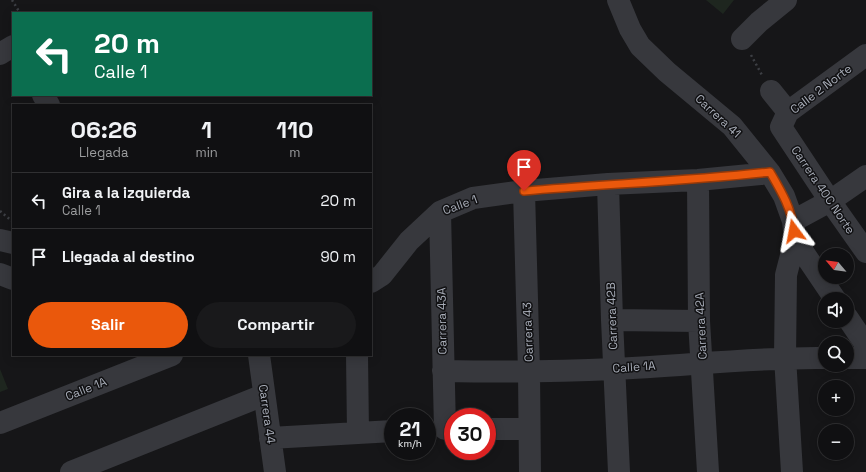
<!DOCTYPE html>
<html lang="es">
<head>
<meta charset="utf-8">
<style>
  body { margin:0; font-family:"Space Grotesk",sans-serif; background:#19191b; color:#f1f3f6; height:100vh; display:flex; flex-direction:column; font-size:15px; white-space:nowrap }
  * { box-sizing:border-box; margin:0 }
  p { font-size:13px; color:#9c9d9f }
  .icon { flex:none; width:22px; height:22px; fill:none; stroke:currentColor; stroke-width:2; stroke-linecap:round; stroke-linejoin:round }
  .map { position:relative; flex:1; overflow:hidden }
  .side { position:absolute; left:12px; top:104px; width:360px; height:252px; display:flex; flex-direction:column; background:#101012; border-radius:0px; box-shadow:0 2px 10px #0003,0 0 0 1px #303032 }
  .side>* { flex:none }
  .guide { position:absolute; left:12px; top:12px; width:360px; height:84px; border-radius:0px; box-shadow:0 2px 10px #0003,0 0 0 1px #303032; background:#0b6e4f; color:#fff; overflow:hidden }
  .needle { width:26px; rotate:299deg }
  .buttons { position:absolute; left:818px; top:248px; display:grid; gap:8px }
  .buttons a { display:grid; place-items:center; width:36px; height:36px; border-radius:50%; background:#101012; box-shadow:0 2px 10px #0003,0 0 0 1px #303032; font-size:20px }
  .speed { position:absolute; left:384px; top:408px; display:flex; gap:8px; font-size:20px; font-weight:700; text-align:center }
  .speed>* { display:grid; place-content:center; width:52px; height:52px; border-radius:50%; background:#101012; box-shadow:0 2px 10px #0003,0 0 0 1px #303032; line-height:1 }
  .speed small { font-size:10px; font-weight:400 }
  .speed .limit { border:6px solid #d22; background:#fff; color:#111 }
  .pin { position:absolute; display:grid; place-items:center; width:34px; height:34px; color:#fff; margin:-41px -17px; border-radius:50% 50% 50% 0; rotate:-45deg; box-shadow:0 0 4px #0007 }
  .pin .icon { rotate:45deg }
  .me { position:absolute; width:44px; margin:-22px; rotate:347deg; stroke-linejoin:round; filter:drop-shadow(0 0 3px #0008) }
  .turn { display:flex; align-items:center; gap:14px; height:84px; padding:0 16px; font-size:18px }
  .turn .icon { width:52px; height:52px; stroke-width:2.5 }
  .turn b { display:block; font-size:28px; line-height:34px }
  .eta { display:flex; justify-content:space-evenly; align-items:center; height:68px; text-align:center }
  .eta b { font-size:24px; font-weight:700; line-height:28px }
  .cta { display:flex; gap:8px; margin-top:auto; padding:8px 16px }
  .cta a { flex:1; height:46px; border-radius:24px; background:#ea580c; color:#fff; font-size:16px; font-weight:700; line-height:46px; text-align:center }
  .cta a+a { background:#19191b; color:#f1f3f6 }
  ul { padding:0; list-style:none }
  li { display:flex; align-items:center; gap:12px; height:56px; padding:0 16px; border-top:1px solid #303032 }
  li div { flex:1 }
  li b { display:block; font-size:15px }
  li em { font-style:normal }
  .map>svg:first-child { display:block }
  .green { fill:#1e261f }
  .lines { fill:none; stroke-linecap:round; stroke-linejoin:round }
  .path { stroke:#3d3f44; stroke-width:2.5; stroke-dasharray:2 3; stroke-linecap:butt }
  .minor { stroke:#37383d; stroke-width:22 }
  .route-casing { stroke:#983908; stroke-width:10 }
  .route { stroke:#ea580c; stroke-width:7 }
  .labels { text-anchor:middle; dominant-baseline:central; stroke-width:3; stroke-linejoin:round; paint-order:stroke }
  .street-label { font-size:12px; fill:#a8adb8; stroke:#111113 }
</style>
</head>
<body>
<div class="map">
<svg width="866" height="472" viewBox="0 0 866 472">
  <rect width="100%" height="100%" fill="#161618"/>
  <path class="green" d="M706 0H734L723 14Z
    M0 369 8 389 0 392Z"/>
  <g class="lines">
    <path class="path" d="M12 0 20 13
      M751 55 762 75
      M0 211 13 222"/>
    <path class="minor" d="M618 0 630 29 640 46 667 72 732 126 770 173 784 196 793 221 795 240 835 299
      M742 39 759 22 786 0
      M0 54 13 46
      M866 55 788 112 781 127 830 201 866 252
      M771 91 788 112
      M43 95 49 105
      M698 180 699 321 708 472
      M608 184 612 320 619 472
      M524 191 529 372 530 472
      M440 212 445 429
      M793 221 830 201 866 176
      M0 240 13 243
      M0 274 13 279
      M371 282 382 275 409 241 440 212 473 198 524 191 608 184 698 180 770 173
      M847 317 866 345
      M612 320 699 321
      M259 355 275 472
      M357 355 358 433
      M847 358H866
      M443 371C500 372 556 372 613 369 684 366 754 357 825 358
      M0 423 172 355
      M487 429H529
      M270 438 393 431
      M71 472 264 395
      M792 472 785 357 786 275 795 240"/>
  </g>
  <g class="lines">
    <defs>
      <path id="route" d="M524 191C606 184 688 181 770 172 781 191 792 209 794 231"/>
    </defs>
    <use href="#route" class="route-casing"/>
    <use href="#route" class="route"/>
  </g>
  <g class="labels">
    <g class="street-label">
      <text transform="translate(821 89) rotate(-37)">Calle 2 Norte</text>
      <text transform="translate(718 116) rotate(43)">Carrera 41</text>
      <text transform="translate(823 190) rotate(56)">Carrera 40C Norte</text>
      <text transform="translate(460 205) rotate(-20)">Calle 1</text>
      <text transform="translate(612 316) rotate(-92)">Carrera 42B</text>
      <text transform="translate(442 321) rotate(-91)">Carrera 43A</text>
      <text transform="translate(701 326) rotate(-93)">Carrera 42A</text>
      <text transform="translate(528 332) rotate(-92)">Carrera 43</text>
      <text transform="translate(634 367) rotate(-4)">Calle 1A</text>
      <text transform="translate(86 389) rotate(-22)">Calle 1A</text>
      <text transform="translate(267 414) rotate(82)">Carrera 44</text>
    </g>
  </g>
</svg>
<div class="buttons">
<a><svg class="needle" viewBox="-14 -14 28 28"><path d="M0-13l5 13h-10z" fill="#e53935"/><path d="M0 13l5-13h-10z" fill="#9c9d9f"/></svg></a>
<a><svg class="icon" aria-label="sound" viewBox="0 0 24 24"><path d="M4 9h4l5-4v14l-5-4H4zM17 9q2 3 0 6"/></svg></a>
<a><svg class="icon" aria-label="search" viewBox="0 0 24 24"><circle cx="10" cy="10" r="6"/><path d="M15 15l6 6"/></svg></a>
<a>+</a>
<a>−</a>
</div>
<div class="speed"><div>21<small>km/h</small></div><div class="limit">30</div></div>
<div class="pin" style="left:524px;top:191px;background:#d93025"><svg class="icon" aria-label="arrive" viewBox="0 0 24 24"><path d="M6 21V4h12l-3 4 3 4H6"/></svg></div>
<svg class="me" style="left:794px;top:231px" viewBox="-20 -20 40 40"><path d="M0-17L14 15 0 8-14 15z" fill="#ea580c" stroke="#fff" stroke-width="4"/></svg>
<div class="guide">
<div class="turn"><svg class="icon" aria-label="left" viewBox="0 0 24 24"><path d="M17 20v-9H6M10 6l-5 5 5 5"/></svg><div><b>20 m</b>Calle 1</div></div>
</div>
<section class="side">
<div class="eta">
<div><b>06:26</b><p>Llegada</p></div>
<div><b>1</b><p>min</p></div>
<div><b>110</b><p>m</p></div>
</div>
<ul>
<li><svg class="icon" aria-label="left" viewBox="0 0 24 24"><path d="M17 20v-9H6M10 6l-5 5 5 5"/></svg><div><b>Gira a la izquierda</b><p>Calle 1</p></div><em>20 m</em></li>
<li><svg class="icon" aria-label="arrive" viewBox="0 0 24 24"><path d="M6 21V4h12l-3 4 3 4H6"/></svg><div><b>Llegada al destino</b></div><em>90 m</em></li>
</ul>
<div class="cta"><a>Salir</a><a>Compartir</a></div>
</section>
</div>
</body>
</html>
